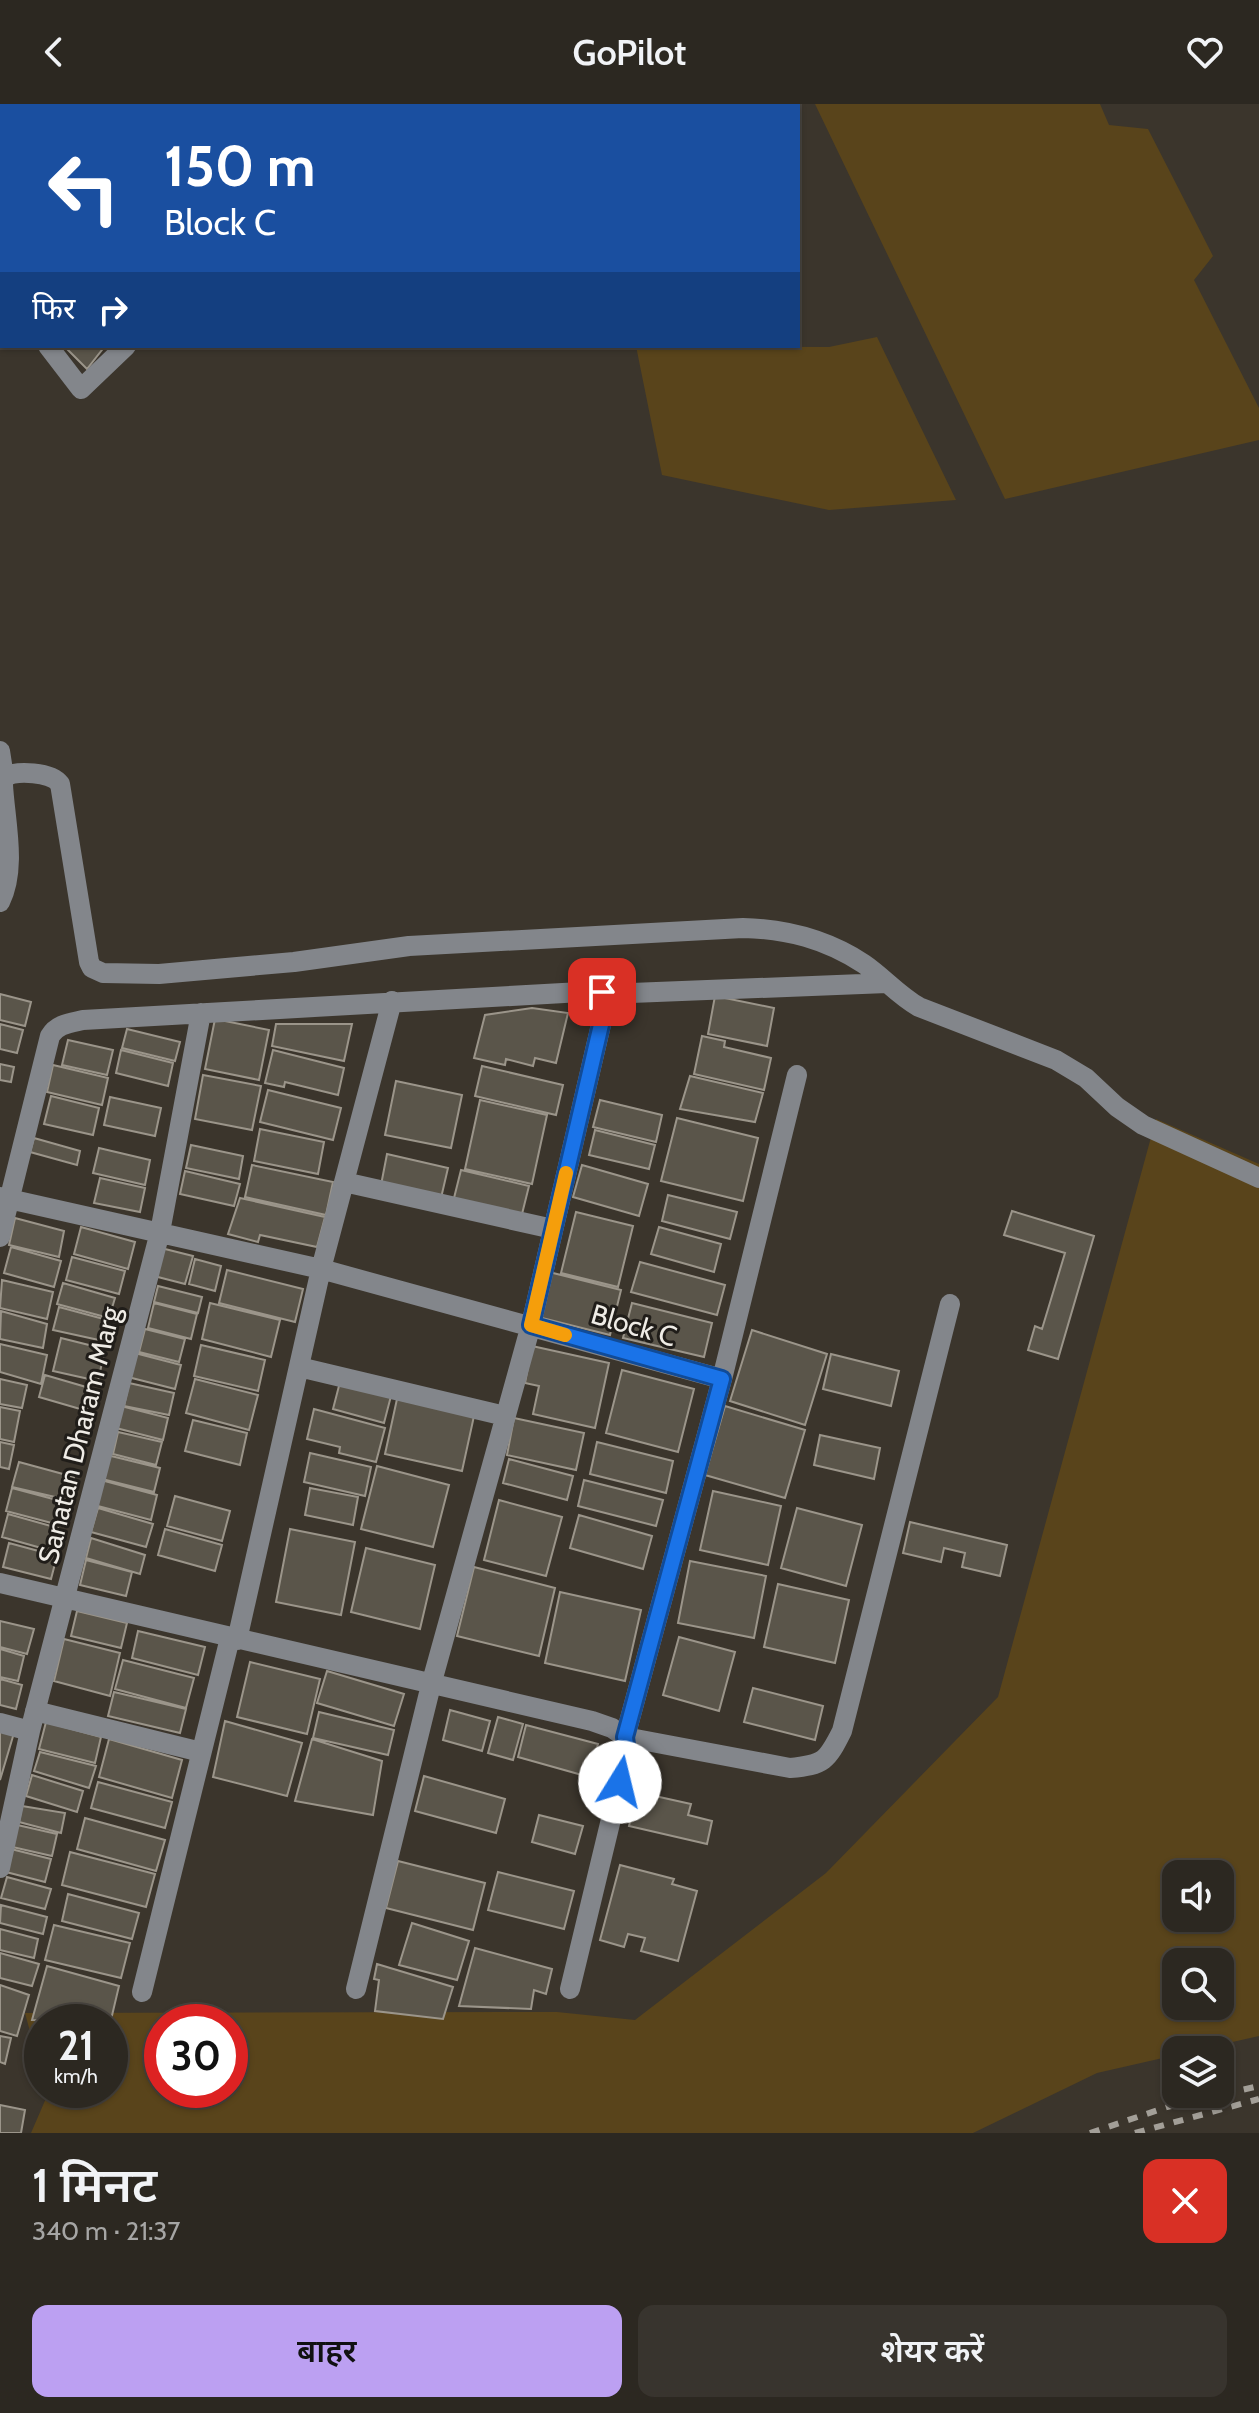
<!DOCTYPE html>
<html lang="hi">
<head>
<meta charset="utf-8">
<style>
  body { margin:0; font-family:Cabin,"Noto Sans Devanagari",sans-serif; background:#38342e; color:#f1f3f6; height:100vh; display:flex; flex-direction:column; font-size:30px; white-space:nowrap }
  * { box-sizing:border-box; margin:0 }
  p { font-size:26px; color:#a6a6a5 }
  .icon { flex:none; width:44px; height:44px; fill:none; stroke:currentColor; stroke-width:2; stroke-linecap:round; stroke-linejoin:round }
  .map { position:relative; height:2029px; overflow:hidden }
  .side { display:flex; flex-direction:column; background:#2c2821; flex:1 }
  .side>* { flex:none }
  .hud { position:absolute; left:0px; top:0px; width:800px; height:244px; box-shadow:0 2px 6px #0004,0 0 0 2px #48443f; background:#1a4fa0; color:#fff; overflow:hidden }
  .buttons { position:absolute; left:1162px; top:1756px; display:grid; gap:16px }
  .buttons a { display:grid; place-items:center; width:72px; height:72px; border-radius:16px; background:#2c2821; box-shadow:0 2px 6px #0004,0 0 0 2px #48443f; font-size:40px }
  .speed { position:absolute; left:24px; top:1900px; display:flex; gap:16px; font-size:40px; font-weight:700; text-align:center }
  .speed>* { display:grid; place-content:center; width:104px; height:104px; border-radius:50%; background:#2c2821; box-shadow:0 2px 6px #0004,0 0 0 2px #48443f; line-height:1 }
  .speed small { font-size:20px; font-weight:400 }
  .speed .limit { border:12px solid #d22; background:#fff; color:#111 }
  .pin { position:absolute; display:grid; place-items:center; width:68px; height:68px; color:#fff; margin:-34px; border-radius:16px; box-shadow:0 4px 12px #0006 }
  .me { position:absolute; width:88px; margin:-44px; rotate:9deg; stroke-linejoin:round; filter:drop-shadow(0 0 6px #0008) }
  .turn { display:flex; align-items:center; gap:28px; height:168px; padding:0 32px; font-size:36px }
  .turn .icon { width:104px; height:104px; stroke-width:2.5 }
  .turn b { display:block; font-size:56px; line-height:68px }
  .then { display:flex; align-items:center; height:76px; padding:0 32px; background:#0003; gap:16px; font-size:30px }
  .round { display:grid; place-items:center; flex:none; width:84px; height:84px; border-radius:16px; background:#38342e }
  .head { display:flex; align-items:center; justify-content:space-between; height:136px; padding:0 32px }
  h1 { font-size:48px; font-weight:600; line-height:60px }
  .action { display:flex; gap:16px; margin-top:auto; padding:16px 32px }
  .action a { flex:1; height:92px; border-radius:16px; background:#bca0f2; color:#111; font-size:32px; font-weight:600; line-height:92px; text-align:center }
  .action a+a { background:#38342e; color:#f1f3f6 }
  header { display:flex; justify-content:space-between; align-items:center; height:104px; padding:0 32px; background:#2c2821; font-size:36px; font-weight:600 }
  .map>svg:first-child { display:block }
  .green { fill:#59441b; fill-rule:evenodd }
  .building { fill:#5a554a; stroke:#9b958a; stroke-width:2 }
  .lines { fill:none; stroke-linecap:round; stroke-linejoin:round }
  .minor { stroke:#83868b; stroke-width:20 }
  .rail { stroke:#a39f98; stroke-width:6; stroke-dasharray:10 10; stroke-linecap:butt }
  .route-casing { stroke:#114b97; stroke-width:20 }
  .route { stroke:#1a73e8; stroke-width:14 }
  .slow { stroke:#f59e0b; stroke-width:14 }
  .labels { text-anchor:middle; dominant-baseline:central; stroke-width:6; stroke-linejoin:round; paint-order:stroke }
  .street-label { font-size:28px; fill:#efece6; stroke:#201d19 }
</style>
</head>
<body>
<header><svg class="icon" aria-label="back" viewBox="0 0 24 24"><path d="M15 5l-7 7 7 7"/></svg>GoPilot<svg class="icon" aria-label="heart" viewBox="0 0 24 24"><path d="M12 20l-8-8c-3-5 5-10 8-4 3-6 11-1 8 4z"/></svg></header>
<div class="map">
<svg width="1259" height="2029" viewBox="0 0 1259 2029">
  <rect width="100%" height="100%" fill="#3b352c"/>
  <path class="green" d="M815 0H1100L1109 21 1148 25 1213 152 1194 176 1259 304V336L1005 395Z
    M877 233 956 396 829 406 662 371 636 242 829 243Z
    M1156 1015 1259 1060V1932L1197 1946H1176V1951L1097 1969 973 2029H31L47 1992 46 1986H110V1918H42V1972L25 1909 557 1908 635 1916 826 1769 998 1593ZM1176 1770H1220V1814H1176ZM1176 1858H1220V1902H1176ZM162 1918H230V1986H162Z"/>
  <path class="building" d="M67 242H105L87 265 66 244Z
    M0 890 31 898 25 922 0 916Z
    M715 892 774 904 767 942 708 930Z
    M532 904 568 909 556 959 535 954 533 962 506 955 505 961 474 954 485 911Z
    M215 915 269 926 259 976 205 965Z
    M0 920 23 926 17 949 0 945Z
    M276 920H352L344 957 272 942Z
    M127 925 180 938 175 957 122 944Z
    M702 932 725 937 724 943 771 954 764 986 694 970Z
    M68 936 113 946 107 971 62 961Z
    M121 946 173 959 168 982 116 969Z
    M273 946 344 964 338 991 285 978 284 983 265 979Z
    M0 960 14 963 11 978 0 976Z
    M53 961 108 974 102 1001 47 988Z
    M482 962 563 981 556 1011 475 992Z
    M203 971 261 982 252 1026 195 1015Z
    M690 972 763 989 755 1018 680 1005Z
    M396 977 462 991 451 1044 385 1031Z
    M268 986 341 1004 333 1036 260 1018Z
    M51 992 99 1004 93 1031 44 1020Z
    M110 993 161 1004 155 1032 104 1021Z
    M480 996 547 1011 532 1080 465 1065Z
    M600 996 662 1011 656 1038 593 1023Z
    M677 1014 758 1034 743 1097 661 1077Z
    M260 1025 324 1038 318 1070 254 1057Z
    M595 1026 655 1041 649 1065 589 1051Z
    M34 1034 80 1047 77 1061 30 1048Z
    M191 1041 243 1052 239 1075 186 1064Z
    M99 1044 150 1056 145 1081 93 1069Z
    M387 1050 448 1064 441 1094 381 1081Z
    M252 1061 333 1078 326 1111 245 1093Z
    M582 1061 648 1080 639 1112 573 1093Z
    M461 1066 529 1082 521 1114 453 1098Z
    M185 1067 240 1080 234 1102 180 1090Z
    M100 1074 145 1084 140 1108 94 1099Z
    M668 1091 737 1108 730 1135 662 1117Z
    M240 1094 325 1113 317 1143 260 1131 258 1138 228 1130Z
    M1012 1107 1094 1132 1058 1255 1028 1246 1035 1222 1042 1225 1065 1149 1004 1131Z
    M576 1108 633 1122 618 1183 561 1169Z
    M15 1114 64 1127 59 1153 9 1141Z
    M81 1123 135 1138 128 1165 74 1150Z
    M659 1123 721 1140 714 1168 651 1150Z
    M11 1143 61 1157 54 1183 4 1169Z
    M161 1144 193 1152 185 1180 154 1172Z
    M72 1153 125 1167 119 1190 66 1176Z
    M195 1155 221 1162 215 1187 189 1180Z
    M640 1158 725 1181 717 1211 631 1188Z
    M227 1166 303 1185 295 1218 219 1199Z
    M549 1168 621 1186 610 1231 538 1213Z
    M2 1176 53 1188 47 1215 0 1204Z
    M63 1179 115 1194 109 1214 57 1200Z
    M158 1182 202 1193 198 1209 154 1198Z
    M154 1199 197 1210 191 1235 148 1224Z
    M210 1199 280 1216 271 1253 202 1235Z
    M632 1199 712 1219 704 1253 623 1234Z
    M59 1203 111 1217 108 1238 53 1226Z
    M1 1207 47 1220 43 1244 0 1235Z
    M145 1225 185 1235 179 1258 139 1248Z
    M752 1226 827 1250 805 1321 730 1297Z
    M61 1234 105 1245 98 1277 53 1267Z
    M0 1240 47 1251 41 1280 0 1268Z
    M201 1241 265 1256 258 1287 194 1272Z
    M532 1242 609 1259 595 1324 533 1310 539 1282 525 1279Z
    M131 1248 181 1261 175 1285 124 1272Z
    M831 1250 899 1267 891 1302 823 1285Z
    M622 1266 694 1285 678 1348 606 1329Z
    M45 1271 93 1285 87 1307 39 1293Z
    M0 1275 27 1281 22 1304 0 1300Z
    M195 1275 258 1291 249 1326 186 1309Z
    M340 1278 391 1292 384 1319 333 1305Z
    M129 1279 174 1289 169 1311 124 1302Z
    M397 1295 474 1312 462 1367 385 1350Z
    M121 1302 168 1314 163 1336 116 1324Z
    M725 1302 805 1326 785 1394 705 1371Z
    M0 1303 20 1307 14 1338 0 1335Z
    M314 1305 385 1324 376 1358 339 1349 340 1343 307 1335Z
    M514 1314 584 1329 576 1366 507 1351Z
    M193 1316 247 1329 240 1361 185 1347Z
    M118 1328 162 1338 156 1361 113 1350Z
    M820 1331 880 1344 874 1375 814 1361Z
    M0 1338 14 1341 9 1365 0 1363Z
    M597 1338 673 1357 666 1389 590 1370Z
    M310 1349 371 1363 365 1392 304 1378Z
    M107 1351 160 1364 154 1388 102 1375Z
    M509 1355 573 1372 567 1396 503 1379Z
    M19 1358 74 1373 68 1396 12 1383Z
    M377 1362 449 1381 433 1443 361 1425Z
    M101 1376 157 1391 151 1416 94 1401Z
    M584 1376 663 1396 656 1422 578 1402Z
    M12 1384 68 1399 63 1422 6 1407Z
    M310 1384 358 1393 353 1421 305 1411Z
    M713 1387 781 1402 768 1461 700 1446Z
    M175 1392 230 1407 222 1437 167 1422Z
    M499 1396 562 1413 546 1472 484 1456Z
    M98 1404 153 1420 146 1443 91 1428Z
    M797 1404 862 1421 846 1482 781 1464Z
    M8 1410 58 1424 52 1447 2 1433Z
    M579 1411 652 1432 643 1465 570 1444Z
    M910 1418 1007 1441 1000 1472 962 1463 965 1449 944 1444 941 1458 903 1449Z
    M165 1425 222 1441 215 1467 158 1451Z
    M290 1425 355 1438 341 1511 276 1498Z
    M91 1434 145 1451 140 1470 86 1454Z
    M9 1439 57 1452 51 1475 3 1463Z
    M366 1444 435 1461 420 1525 351 1508Z
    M86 1456 132 1468 126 1492 80 1481Z
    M690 1457 766 1472 754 1534 678 1519Z
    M474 1463 555 1484 539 1552 457 1532Z
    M778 1480 849 1496 835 1559 764 1543Z
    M560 1488 641 1506 625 1577 545 1559Z
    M77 1507 127 1519 121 1544 71 1532Z
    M0 1517 34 1525 27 1550 0 1543Z
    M138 1527 205 1543 198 1571 132 1554Z
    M679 1533 735 1548 719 1607 663 1591Z
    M64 1535 120 1549 110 1592 54 1577Z
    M0 1545 24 1552 18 1577 0 1573Z
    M123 1556 194 1574 186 1604 115 1585Z
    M250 1558 320 1575 307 1630 237 1613Z
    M327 1567 404 1590 394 1622 317 1599Z
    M0 1575 22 1581 16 1605 0 1601Z
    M753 1584 823 1602 815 1636 744 1618Z
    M114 1588 186 1605 180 1629 108 1612Z
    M450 1606 490 1617 482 1647 443 1636Z
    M319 1608 394 1626 388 1651 313 1634Z
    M498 1613 523 1620 513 1656 488 1649Z
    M225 1617 302 1639 287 1692 213 1673Z
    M46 1618 101 1633 95 1659 39 1645Z
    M526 1621 598 1640 589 1673 518 1653Z
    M0 1625 14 1629 0 1676Z
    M109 1635 182 1656 172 1694 99 1673Z
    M312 1635 382 1657 373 1711 295 1697Z
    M40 1648 96 1662 89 1684 34 1667Z
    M32 1671 83 1687 77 1708 26 1692Z
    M424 1672 505 1695 496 1729 415 1707Z
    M98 1678 172 1698 165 1724 91 1704Z
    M637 1688 691 1700 688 1711 712 1717 707 1740 629 1722Z
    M22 1702 65 1709 61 1729 19 1718Z
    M539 1711 583 1722 575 1750 532 1738Z
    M85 1714 165 1736 156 1767 77 1745Z
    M13 1720 57 1730 52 1752 8 1742Z
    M7 1744 51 1755 45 1778 2 1767Z
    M70 1748 155 1770 146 1803 62 1781Z
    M398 1757 485 1779 473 1826 386 1804Z
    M620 1761 674 1775 672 1780 697 1787 678 1857 641 1847 645 1834 628 1830 624 1843 600 1836Z
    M498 1768 574 1787 564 1825 488 1806Z
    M7 1773 51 1785 45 1805 1 1794Z
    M68 1790 139 1809 132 1835 62 1817Z
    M1 1801 47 1813 43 1830 0 1819Z
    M412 1819 469 1837 457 1876 399 1861Z
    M54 1821 130 1839 121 1874 45 1856Z
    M0 1825 38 1835 34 1854 0 1846Z
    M475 1844 552 1865 546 1890 534 1886 531 1905 459 1902Z
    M0 1849 39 1860 32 1882 0 1874Z
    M377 1860 453 1883 443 1915 375 1907 379 1876 374 1875Z
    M47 1862 119 1882 110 1920V1918L32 1916Z
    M0 1881 29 1891 17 1932 0 1927Z
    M0 1932 11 1934 5 1960 0 1958Z
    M0 2001 25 2006 21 2029H0Z"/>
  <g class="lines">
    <path class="minor" d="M0 48 2 46
      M0 179 2 181
      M48 242 81 285 126 242
      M0 647 4 673
      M0 798C17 764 5 717 3 681L4 673C17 666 51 668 60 680L89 858 92 864 103 869 159 870 294 858 409 842 743 824C787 825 826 835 864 860 883 873 898 891 919 903L1056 956 1086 974 1117 1003 1143 1021 1259 1074
      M797 971 722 1275 625 1633 790 1664C824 1661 827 1657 842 1627L950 1200
      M344 1078 553 1125
      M0 1093 321 1165 722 1275
      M0 1133 50 932C57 920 70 919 83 916L599 887 606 890 887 879
      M299 1263 505 1312
      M0 1479 592 1617 612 1624 625 1633 627 1649 570 1885
      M237 1536 321 1165 392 897
      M35 1607 201 1648
      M0 1619 30 1627
      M0 1764 30 1627 160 1128 201 909
      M356 1885 431 1581 531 1221 607 895 606 890
      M142 1888 230 1534"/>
    <path class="rail" d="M1090 2029 1167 2003 1259 1982
      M1135 2029 1259 1995"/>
  </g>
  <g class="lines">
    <defs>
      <path id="route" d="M602 888 607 895 531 1221 722 1275 625 1633 627 1649 620 1678"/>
    </defs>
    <use href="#route" class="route-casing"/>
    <use href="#route" class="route"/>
    <path class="slow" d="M565 1231 531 1221 566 1069"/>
  </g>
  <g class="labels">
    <g class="street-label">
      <text transform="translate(634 1221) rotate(16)">Block C</text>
      <text transform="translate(79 1331) rotate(-76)">Sanatan Dharam Marg</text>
    </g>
  </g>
</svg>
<div class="buttons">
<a><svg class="icon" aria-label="sound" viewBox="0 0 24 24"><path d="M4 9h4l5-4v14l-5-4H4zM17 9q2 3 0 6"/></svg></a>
<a><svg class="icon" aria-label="search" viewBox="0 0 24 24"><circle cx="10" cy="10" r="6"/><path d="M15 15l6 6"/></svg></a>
<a><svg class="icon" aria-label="layers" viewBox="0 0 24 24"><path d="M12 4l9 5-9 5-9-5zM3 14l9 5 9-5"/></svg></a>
</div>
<div class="speed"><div>21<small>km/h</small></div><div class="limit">30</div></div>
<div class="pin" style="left:602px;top:888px;background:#d93025"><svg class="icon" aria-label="arrive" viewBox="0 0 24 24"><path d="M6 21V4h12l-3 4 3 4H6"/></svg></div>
<svg class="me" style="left:620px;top:1678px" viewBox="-20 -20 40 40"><circle r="19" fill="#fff"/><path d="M0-13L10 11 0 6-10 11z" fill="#1a73e8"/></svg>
<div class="hud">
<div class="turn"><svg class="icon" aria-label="left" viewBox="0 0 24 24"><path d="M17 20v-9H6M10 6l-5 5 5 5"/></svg><div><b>150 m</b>Block C</div></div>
<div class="then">फिर<svg class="icon" aria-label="right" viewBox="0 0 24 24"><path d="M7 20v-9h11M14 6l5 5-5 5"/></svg></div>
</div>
</div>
<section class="side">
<div class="head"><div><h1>1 मिनट</h1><p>340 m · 21:37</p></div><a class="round" style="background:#d93025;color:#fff"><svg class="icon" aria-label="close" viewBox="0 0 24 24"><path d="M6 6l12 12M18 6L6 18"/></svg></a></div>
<div class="action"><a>बाहर</a><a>शेयर करें</a></div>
</section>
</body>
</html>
